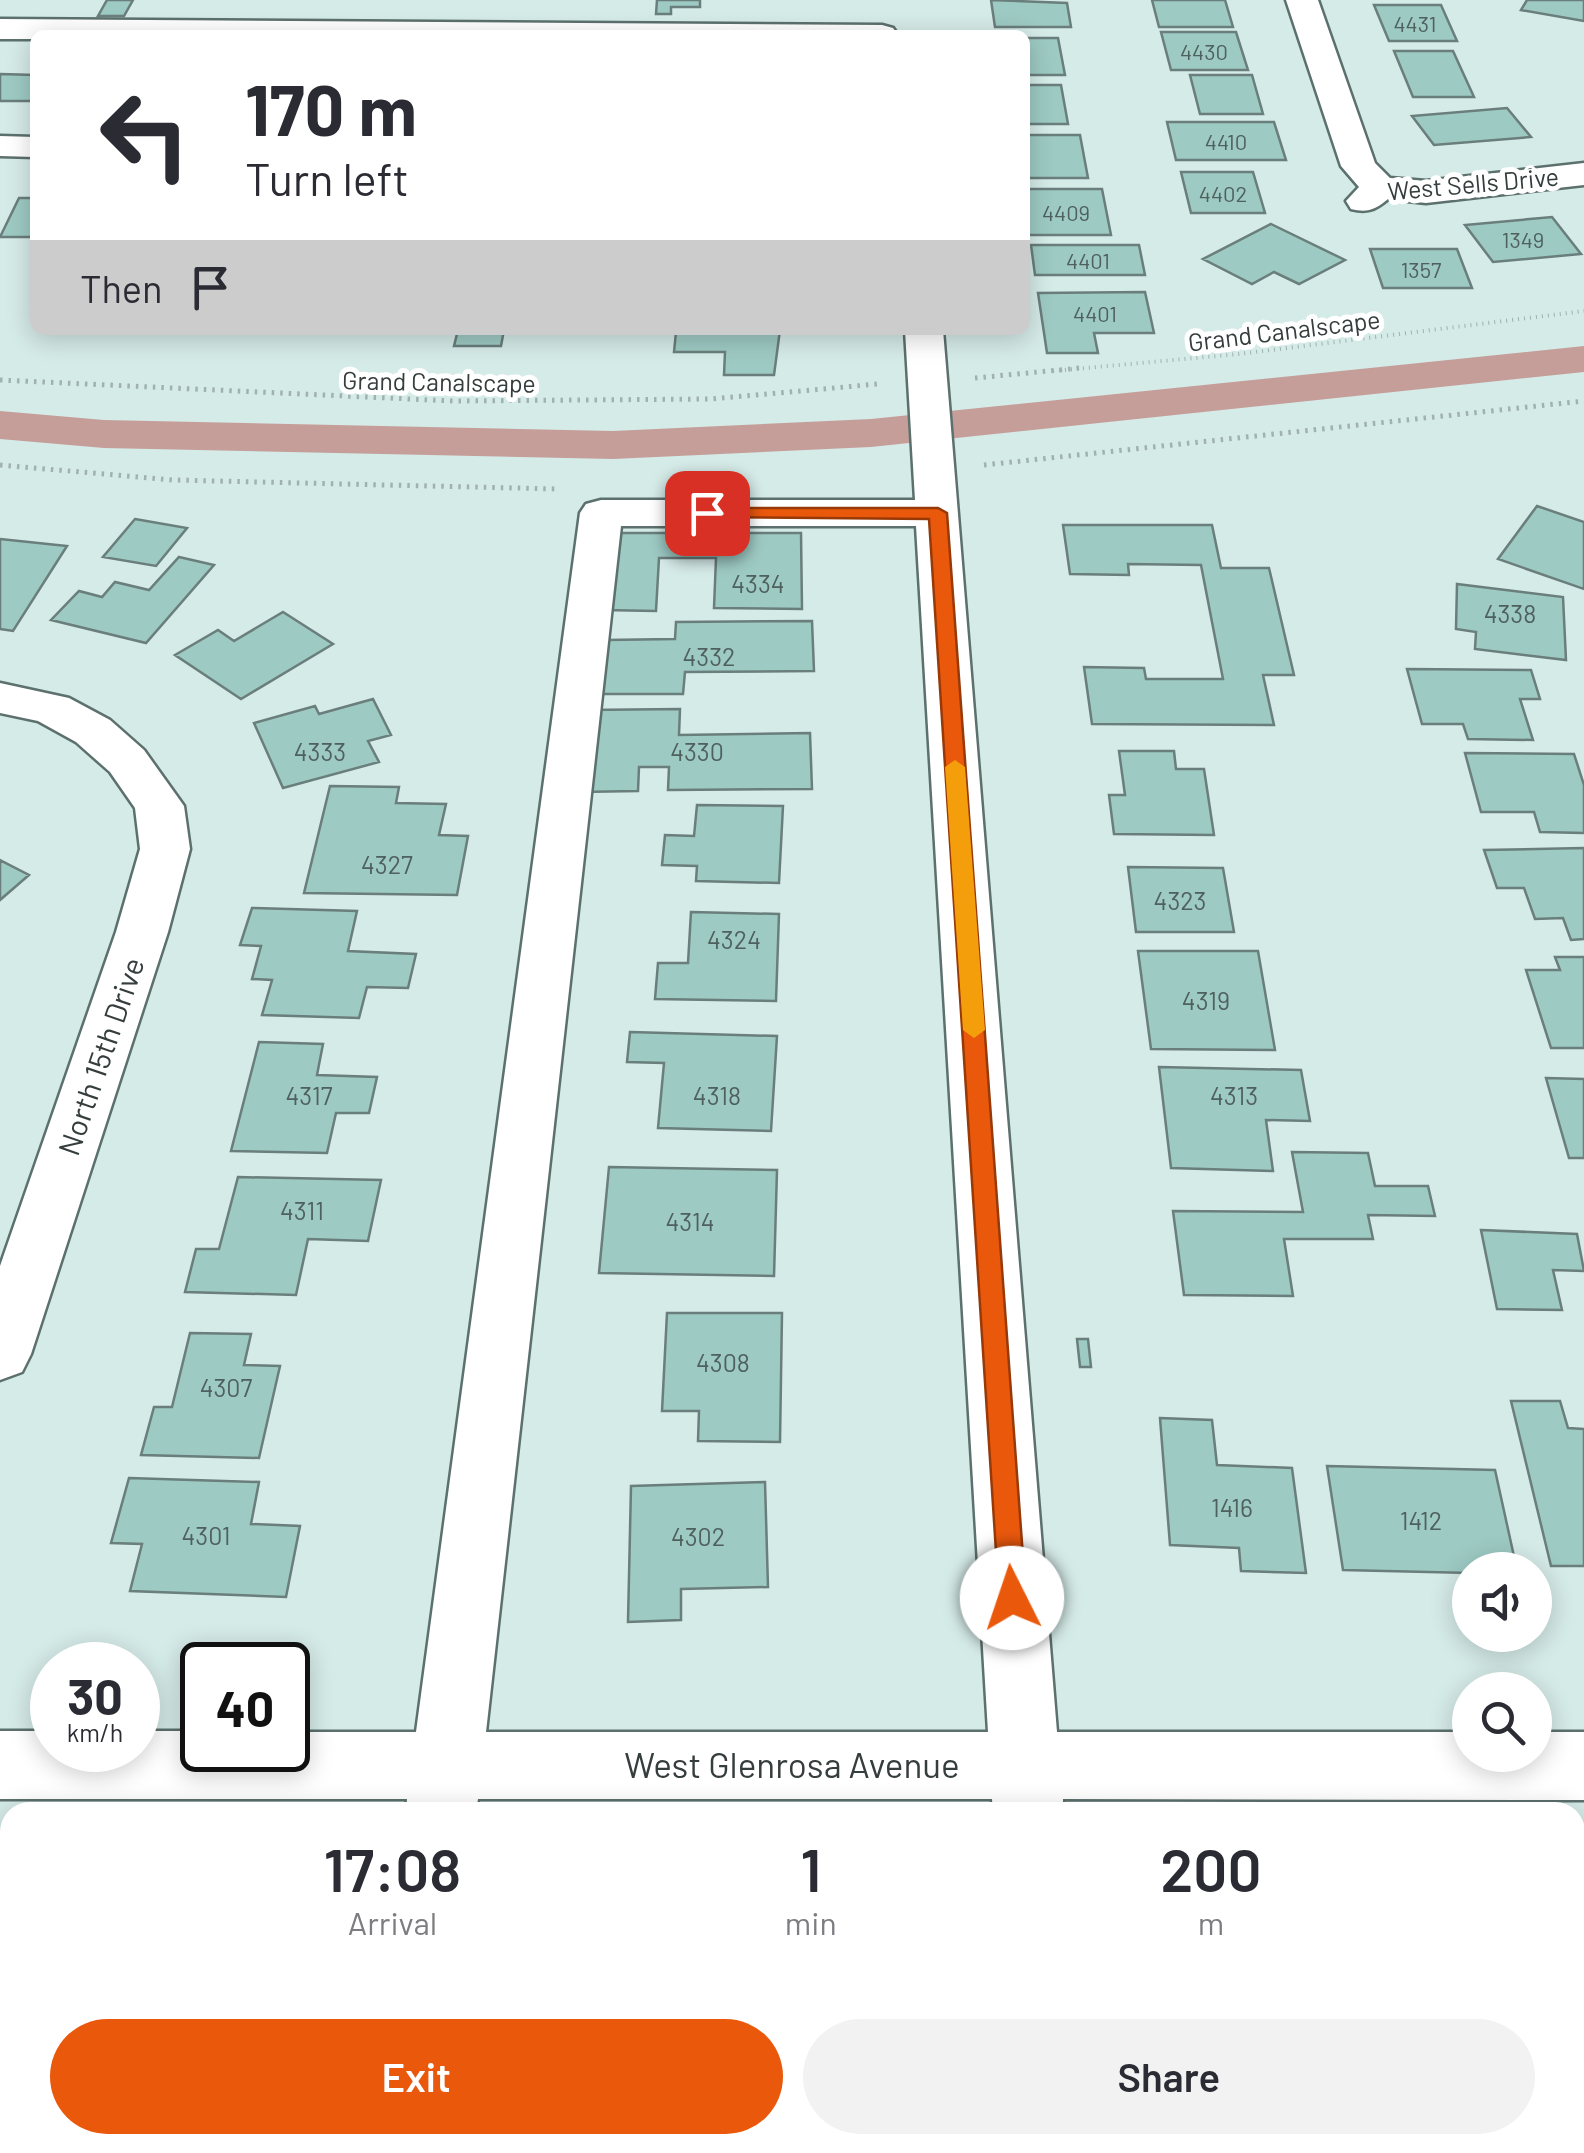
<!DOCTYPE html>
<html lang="en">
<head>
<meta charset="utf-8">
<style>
  body { margin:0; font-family:Barlow,sans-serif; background:#f2f2f3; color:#2b2b33; height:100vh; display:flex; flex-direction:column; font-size:38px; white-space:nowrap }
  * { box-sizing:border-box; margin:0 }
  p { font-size:32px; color:#7c7c81 }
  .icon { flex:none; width:55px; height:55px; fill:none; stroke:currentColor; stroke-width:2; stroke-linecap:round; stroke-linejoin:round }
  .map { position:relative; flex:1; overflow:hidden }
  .panel { position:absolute; left:0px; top:1802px; width:1585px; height:352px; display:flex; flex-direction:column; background:#fff; border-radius:30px 30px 0 0; box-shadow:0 5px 25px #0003 }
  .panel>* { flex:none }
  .top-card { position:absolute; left:30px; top:30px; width:1000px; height:305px; border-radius:15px; box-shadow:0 5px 25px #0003; background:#fff; color:#2b2b33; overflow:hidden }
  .fabs { position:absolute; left:1452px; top:1552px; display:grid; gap:20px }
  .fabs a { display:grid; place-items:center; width:100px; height:100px; border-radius:50%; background:#fff; box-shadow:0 5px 25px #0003; font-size:50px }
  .speed { position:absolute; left:30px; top:1642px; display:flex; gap:20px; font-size:50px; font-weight:700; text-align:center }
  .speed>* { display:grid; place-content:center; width:130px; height:130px; border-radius:50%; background:#fff; box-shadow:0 5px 25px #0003; line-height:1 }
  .speed small { font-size:25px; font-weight:400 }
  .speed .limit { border:5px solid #111; border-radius:15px; background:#fff; color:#111 }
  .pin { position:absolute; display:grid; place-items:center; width:85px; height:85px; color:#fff; margin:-42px; border-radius:20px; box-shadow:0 5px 15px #0006 }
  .me { position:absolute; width:110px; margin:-55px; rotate:356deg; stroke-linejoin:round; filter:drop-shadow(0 0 8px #0008) }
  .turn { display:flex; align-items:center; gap:35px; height:210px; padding:0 50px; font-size:45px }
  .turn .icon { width:130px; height:130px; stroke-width:2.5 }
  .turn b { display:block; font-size:70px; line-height:85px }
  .then { display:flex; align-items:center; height:95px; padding:0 50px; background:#0003; gap:20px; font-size:38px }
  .eta { display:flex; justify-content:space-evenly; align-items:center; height:170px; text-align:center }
  .eta b { font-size:60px; font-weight:600; line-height:70px }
  .button { display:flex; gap:20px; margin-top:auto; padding:20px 50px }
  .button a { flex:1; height:115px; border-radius:60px; background:#ea580c; color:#fff; font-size:40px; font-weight:600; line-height:115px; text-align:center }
  .button a+a { background:#f2f2f3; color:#2b2b33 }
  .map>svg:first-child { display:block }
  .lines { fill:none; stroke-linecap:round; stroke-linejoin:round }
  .canal { fill:#c59e9a; fill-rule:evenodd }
  .building { fill:#9ecac4; stroke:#6a7e7b; stroke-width:2.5 }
  .minor-casing { stroke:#5c706d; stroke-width:5 }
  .path-far1 { stroke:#a0b1af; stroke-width:4; stroke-dasharray:1 5; stroke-linecap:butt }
  .path { stroke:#a0b1af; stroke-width:5; stroke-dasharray:2.5 6; stroke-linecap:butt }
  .minor { fill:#fff; fill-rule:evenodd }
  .route { fill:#ea580c; stroke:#983908; stroke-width:2.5 }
  .slow { fill:#f59e0b }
  .labels { text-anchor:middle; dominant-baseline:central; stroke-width:10; stroke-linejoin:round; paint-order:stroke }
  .far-number-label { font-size:22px; fill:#4f615f }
  .far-street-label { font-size:25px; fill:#353e3d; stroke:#fff }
  .number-label { font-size:25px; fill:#4f615f }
  .street-label { font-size:30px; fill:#353e3d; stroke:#fff }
  .near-street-label { font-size:35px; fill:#353e3d; stroke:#fff }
</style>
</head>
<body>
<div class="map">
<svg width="1584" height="2153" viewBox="0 0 1584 2153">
  <rect width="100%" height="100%" fill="#d5ebe8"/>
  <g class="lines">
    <path class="canal" d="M1584 346V372L871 447 613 459 104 448 0 439V411L104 420 613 431 871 419Z"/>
  </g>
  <path class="building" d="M107 0H133L124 16H98Z
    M657 0H700V7H671V14H656Z
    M991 0 1067 3 1071 27H995Z
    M1152 0H1225L1233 27H1159Z
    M1527 0H1584V21L1521 10Z
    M1374 5H1441L1457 41H1389Z
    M1161 32H1236L1248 70H1171Z
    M1025 38H1058L1065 75H1025Z
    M1394 51H1453L1474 97H1413Z
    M0 74 35 75V101H0Z
    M1190 75H1252L1263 114H1200Z
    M1025 85H1061L1068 124H1025Z
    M1507 108 1531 137 1434 145 1412 116Z
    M1167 122H1274L1286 160H1176Z
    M1025 135H1080L1088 178H1025Z
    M1181 172H1253L1265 213H1191Z
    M1025 189H1102L1111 235H1025Z
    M19 198H35V237H0Z
    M1552 217 1581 254 1493 262 1465 225Z
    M1271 224 1345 260 1299 284 1274 272 1252 284 1203 259Z
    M1031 245H1139L1145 275H1035Z
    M1370 249H1457L1472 288H1383Z
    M1145 292 1154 333H1094L1098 353H1047L1038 293Z
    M458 330H504L501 346H454Z
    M665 330H780L774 375H724L725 352H674L676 332Z
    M1537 506 1584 522V589L1498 559Z
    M135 519 187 528 156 566 103 557Z
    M1063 525H1212L1221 568H1269L1294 675H1263L1274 725 1092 724 1084 667 1144 668 1146 679H1223L1201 565 1128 564 1129 575 1070 574Z
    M611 533H801L802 609 714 608 716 558H659L656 611 603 610Z
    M0 539 67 546 13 631 0 629Z
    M179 557 214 565 146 643 51 620 79 591 102 597 115 582 149 590Z
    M1457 584 1563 597 1566 660 1475 649 1476 632 1456 629Z
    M283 612 333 644 241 699 175 655 218 630 234 641Z
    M812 621 814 671 685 672 683 694H602L606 640 675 639 676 622Z
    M1407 669 1531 670 1540 699H1520L1533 740 1468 739 1463 724H1422Z
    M373 699 391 735 368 741 379 762 283 788 254 723 315 706 319 714Z
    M680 709 679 735 810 733 812 789 668 790 669 767H639L638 791 579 792 585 710Z
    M1119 751H1174L1176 769H1204L1214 835 1114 834 1109 795H1125Z
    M1465 753 1574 754 1584 785V833L1540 832 1534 812H1481Z
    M330 786 399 787 396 803 446 804 439 835 468 836 457 895 304 893Z
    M697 805 783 806 779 883 696 881 697 866 662 865 665 835 694 836Z
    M1584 848V939L1571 940 1563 918 1535 919 1524 888H1497L1484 850Z
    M0 860 29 875 0 900Z
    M1128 867 1223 868 1234 932H1136Z
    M252 908 357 911 348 951 416 954 408 988 367 987 359 1018 262 1015 272 980 252 979 261 946 240 945Z
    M691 912 779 914 776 1001 655 999 658 963H688Z
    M1138 951H1258L1275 1050 1151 1049Z
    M1555 957H1584V1048H1551L1526 970H1560Z
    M630 1032 777 1036 771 1131 658 1128 664 1063 627 1062Z
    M259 1042 323 1044 317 1075 377 1077 369 1113H336L327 1153 231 1151Z
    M1159 1067 1301 1070 1310 1121 1266 1120 1273 1171 1171 1168Z
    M1546 1078 1584 1079V1158H1569Z
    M1292 1152 1368 1153 1375 1186H1428L1435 1216 1368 1215 1373 1239H1284L1293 1296 1184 1295 1173 1211 1303 1212Z
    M609 1167 777 1170 774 1276 599 1273Z
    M238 1177 381 1180 368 1241 308 1239 296 1295 185 1292 196 1249H219Z
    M1481 1230 1577 1234 1584 1271 1553 1270 1562 1310 1497 1309Z
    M667 1313H782L780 1442 698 1441 699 1411H662Z
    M190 1333 251 1334 244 1365 280 1366 259 1458 141 1455 154 1407H172Z
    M1077 1339H1088L1091 1367H1080Z
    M1511 1401H1560L1568 1428 1584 1429V1566H1551Z
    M1160 1418 1212 1420 1217 1465 1292 1468 1306 1573 1241 1571 1239 1548 1170 1545Z
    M1327 1466 1495 1470 1517 1570H1470V1573L1343 1570Z
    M129 1478 259 1482 251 1524 300 1526 286 1597 130 1591 142 1544 111 1543Z
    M765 1482 768 1587 681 1589V1620L628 1622 631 1486Z
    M0 2026H10V2111H0Z
    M1289 2145H1447L1448 2147 1290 2149Z"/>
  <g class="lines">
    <defs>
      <path id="minor" d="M1286 0H1318L1375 163 1390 178 1426 181 1584 163V185L1426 203 1388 199C1375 210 1367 213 1351 209L1346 201 1359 187 1341 166Z
        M0 19 882 25 893 28 898 35H35V39H0Z
        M0 136 35 137V157L0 156Z
        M905 330H943L1057 1732H1470V1755H1535V1732H1584V1800L1063 1799V1812H993L992 1799H478L476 1812H406L407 1799H0V1731H52V1750H138V1731H202V1750H288V1732H416L580 513 586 504 601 500H915ZM621 526H916L988 1732H486Z
        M0 683 69 698 110 720 144 750 184 806 190 849 168 932 31 1354 22 1372 0 1380V1266L116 932 140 849 135 808 110 772 76 742 38 721 0 713Z
        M368 2145H446L445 2153H367Z
        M1014 2145H1092V2153H1014Z"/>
    </defs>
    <use href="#minor" class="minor-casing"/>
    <path class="path-far1" d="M1053 371 1239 354 1584 311"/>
    <path class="path" d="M975 378 1080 368
      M0 380 453 401 711 399 878 384
      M0 465 173 480 558 489
      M984 465 1584 401"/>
    <use href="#minor" class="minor"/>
  </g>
  <path class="route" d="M707 508H938L947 513 1026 1598 1022 1606 1012 1610 1003 1606 999 1598 929 519 701 517V510Z"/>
  <path class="slow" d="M955 760 965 767 985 1030 974 1038 963 1030 945 767Z"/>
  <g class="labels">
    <g class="far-number-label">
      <text x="1415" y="23">4431</text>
      <text x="1204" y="51">4430</text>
      <text x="1226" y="141">4410</text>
      <text x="1223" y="193">4402</text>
      <text x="1066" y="212">4409</text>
      <text x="1523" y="239">1349</text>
      <text x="1088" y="260">4401</text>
      <text x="1421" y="269">1357</text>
      <text x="1095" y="313">4401</text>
    </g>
    <g class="far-street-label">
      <text transform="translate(1473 183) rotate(-5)">West Sells Drive</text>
      <text transform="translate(1284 330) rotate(-7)">Grand Canalscape</text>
      <text transform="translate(439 381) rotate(1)">Grand Canalscape</text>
    </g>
    <g class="number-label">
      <text x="758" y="583">4334</text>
      <text x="1510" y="613">4338</text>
      <text x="709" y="656">4332</text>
      <text x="320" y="751">4333</text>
      <text x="697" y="751">4330</text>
      <text x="387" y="864">4327</text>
      <text x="1180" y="900">4323</text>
      <text x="734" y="939">4324</text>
      <text x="1206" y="1000">4319</text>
      <text x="309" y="1095">4317</text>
      <text x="717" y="1095">4318</text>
      <text x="1234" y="1095">4313</text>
      <text x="302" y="1210">4311</text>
      <text x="690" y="1221">4314</text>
      <text x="723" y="1362">4308</text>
      <text x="226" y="1387">4307</text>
      <text x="1232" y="1507">1416</text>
      <text x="1421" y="1520">1412</text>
      <text x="206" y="1535">4301</text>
      <text x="698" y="1536">4302</text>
    </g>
    <g class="street-label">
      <text transform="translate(100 1056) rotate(-71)">North 15th Drive</text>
    </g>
    <g class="near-street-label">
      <text x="792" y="1764">West Glenrosa Avenue</text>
    </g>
  </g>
</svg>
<div class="fabs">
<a><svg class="icon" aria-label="sound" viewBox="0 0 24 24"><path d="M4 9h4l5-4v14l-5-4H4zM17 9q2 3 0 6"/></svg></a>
<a><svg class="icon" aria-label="search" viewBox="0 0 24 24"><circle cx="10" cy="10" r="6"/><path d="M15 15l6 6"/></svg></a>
</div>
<div class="speed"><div>30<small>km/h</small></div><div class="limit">40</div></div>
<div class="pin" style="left:707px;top:513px;background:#d93025"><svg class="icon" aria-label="arrive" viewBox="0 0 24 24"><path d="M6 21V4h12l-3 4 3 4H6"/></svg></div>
<svg class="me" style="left:1012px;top:1598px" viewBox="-20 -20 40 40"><circle r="19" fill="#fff"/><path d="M0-13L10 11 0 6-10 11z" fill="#ea580c"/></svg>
<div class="top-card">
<div class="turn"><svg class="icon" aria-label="left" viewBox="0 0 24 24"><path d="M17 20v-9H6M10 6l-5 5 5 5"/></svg><div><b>170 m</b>Turn left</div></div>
<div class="then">Then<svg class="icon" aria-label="arrive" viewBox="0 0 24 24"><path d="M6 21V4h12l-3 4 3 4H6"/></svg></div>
</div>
<section class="panel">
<div class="eta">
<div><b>17:08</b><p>Arrival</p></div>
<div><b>1</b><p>min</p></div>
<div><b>200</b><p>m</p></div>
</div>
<div class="button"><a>Exit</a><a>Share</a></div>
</section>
</div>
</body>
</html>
